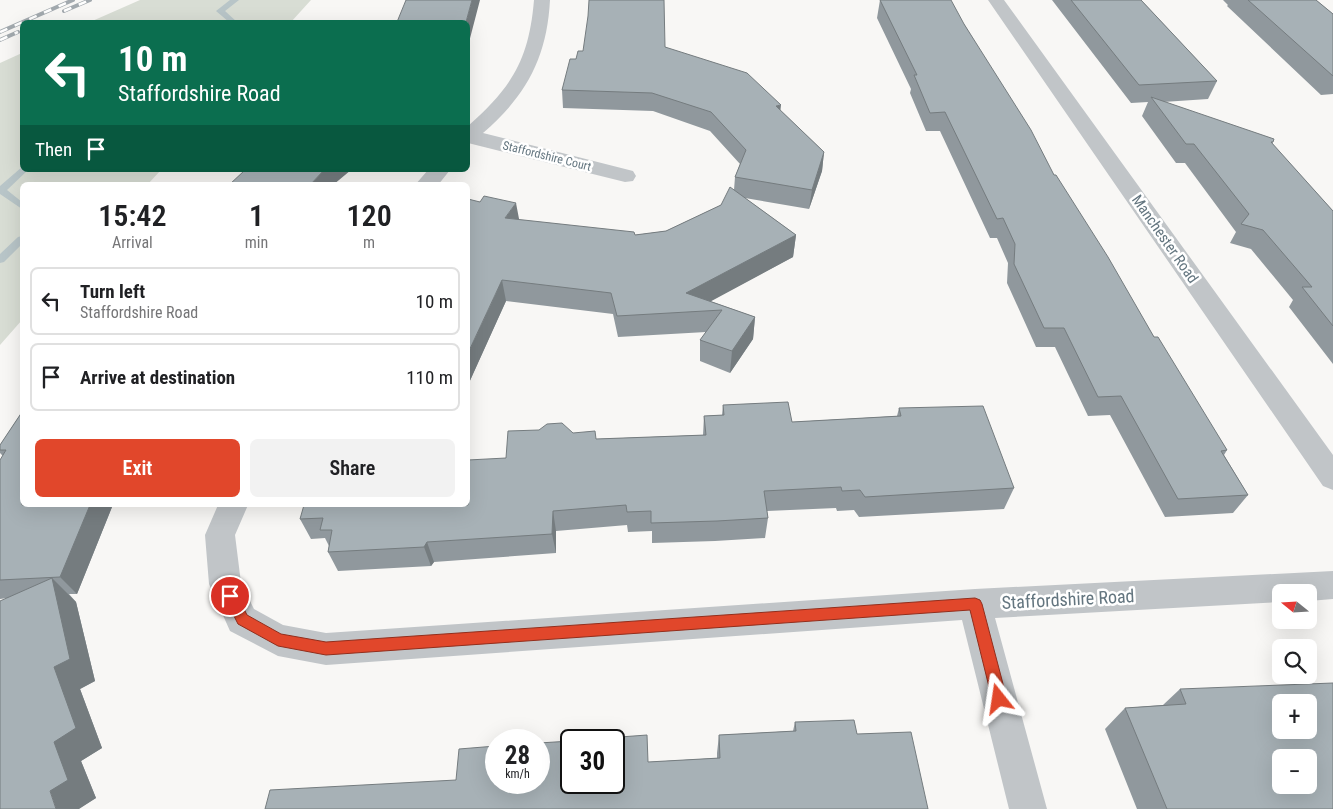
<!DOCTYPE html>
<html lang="en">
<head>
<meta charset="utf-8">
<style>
  body { margin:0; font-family:"Roboto Condensed",sans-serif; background:#f2f2f2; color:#202124; height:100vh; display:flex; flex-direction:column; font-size:19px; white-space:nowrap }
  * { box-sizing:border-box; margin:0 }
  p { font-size:16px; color:#757577 }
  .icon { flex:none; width:28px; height:28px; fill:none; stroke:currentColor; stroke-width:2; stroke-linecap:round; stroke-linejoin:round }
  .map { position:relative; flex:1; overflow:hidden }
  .sheet { position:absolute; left:20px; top:182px; width:450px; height:325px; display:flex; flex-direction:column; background:#fff; border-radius:8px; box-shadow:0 5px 20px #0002 }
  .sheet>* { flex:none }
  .banner { position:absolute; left:20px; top:20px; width:450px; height:152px; border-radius:8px; box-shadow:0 5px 20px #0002; background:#0b6e4f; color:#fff; overflow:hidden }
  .needle { width:32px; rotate:288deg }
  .controls { position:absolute; left:1272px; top:584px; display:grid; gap:10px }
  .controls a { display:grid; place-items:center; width:45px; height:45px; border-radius:8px; background:#fff; box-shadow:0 5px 20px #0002; font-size:25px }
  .speed { position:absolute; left:485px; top:729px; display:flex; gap:10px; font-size:25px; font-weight:700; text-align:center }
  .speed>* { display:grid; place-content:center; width:65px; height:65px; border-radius:50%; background:#fff; box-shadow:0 5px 20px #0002; line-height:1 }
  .speed small { font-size:12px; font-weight:400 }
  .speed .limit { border:2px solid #111; border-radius:8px; background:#fff; color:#111 }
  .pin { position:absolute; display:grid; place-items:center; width:42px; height:42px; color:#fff; margin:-21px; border:2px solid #fff; border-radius:50%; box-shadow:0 1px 5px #0007 }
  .me { position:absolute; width:55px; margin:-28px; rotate:345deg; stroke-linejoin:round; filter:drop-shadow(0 0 4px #0008) }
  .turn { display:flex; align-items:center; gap:18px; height:105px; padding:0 15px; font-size:22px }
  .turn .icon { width:65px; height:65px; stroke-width:2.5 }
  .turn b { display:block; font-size:35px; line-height:42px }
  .then { display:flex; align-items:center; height:48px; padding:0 15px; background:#0003; gap:10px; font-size:19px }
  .eta { display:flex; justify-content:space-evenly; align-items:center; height:85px; text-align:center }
  .eta b { font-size:30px; font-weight:600; line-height:35px }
  .cta { display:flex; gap:10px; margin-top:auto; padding:10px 15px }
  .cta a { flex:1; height:58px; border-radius:8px; background:#e1472b; color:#fff; font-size:20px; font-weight:600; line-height:58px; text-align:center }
  .cta a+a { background:#f2f2f2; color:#202124 }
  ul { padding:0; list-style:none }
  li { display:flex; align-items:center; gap:15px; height:68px; margin:0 10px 8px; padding:0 5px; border:2px solid #e0e0e0; border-radius:8px }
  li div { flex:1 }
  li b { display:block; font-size:19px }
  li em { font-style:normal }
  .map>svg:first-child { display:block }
  .green { fill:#d8ddd4 }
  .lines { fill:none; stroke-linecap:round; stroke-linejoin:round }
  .stream { fill:#b8c5c8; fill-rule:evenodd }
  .minor { fill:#c1c5c8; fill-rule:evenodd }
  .rail-casing { stroke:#a2a9ae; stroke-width:4 }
  .rail { stroke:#fff; stroke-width:2.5; stroke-dasharray:8; stroke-linecap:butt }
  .wall { fill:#90989d }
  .shaded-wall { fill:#757c7f }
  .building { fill:#a7b1b6; stroke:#757c7f; fill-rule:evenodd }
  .route { fill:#e1472b; stroke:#922e1c }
  .labels { text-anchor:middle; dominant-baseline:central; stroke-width:5; stroke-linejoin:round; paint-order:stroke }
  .far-street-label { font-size:12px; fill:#63757f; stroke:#fff }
  .street-label { font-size:15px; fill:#63757f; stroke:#fff }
  .near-street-label { font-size:18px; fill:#63757f; stroke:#fff }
</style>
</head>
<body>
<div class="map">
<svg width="1333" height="809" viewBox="0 0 1333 809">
  <rect width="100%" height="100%" fill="#f8f7f5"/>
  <path class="green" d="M140 0H311L291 22H90Z
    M22 53V170H161L147 185H22V320L0 345V63Z"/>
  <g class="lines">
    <path class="stream" d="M230 0H239L225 11 237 22H229L216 11Z
      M22 167V170H28L7 190 22 202V209L0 194V186Z
      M22 236V244L4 262 0 263V254L18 237Z"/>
    <path class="minor" d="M534 0H550C547 58 526 96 483 133L633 171 636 176 633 181 625 182 468 143V126C512 87 529 60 534 0Z
      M988 0H1004L1333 455V490L1323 486Z
      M428 170H450L438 185H415Z
      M218 505H248L235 535 241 583 254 609 283 625 326 633 975 589 1333 571V599L1309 601V592H1281V602L995 618 1047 809H1009L962 620 326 665 278 656 230 631 209 584 205 535Z"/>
    <defs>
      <path id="rail" d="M64 11 90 0
        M0 32 73 0
        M0 40 18 32"/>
    </defs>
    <use href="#rail" class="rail-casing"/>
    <use href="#rail" class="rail"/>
  </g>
  <path class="wall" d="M880 0 964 24 1054 175 1154 337 1227 450 1224 455 1248 495 1233 513 1165 517 1110 415 1088 416 1055 347H1036L1007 283 1008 263 997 238H990L940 131H926L910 93 911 89 877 18Z
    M1052 0H1141L1217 81 1208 99 1163 102 1273 142 1272 144 1333 211V364L1289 307 1293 300 1251 249 1230 243 1236 232 1185 163H1176L1142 116 1148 102 1131 103Z
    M1223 0H1316L1333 14V94L1321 95 1227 6 1228 5Z
    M665 47 780 110 824 152 822 171 809 209 745 198 796 235 793 257 710 301 755 317 753 339 730 373 700 361V340L706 332 618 337 613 314 506 301 468 385 519 220 635 235 666 231 721 205 734 190 735 177 740 164 710 131 653 111 563 108 562 90 576 59 583 51Z
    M723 405 792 422 897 416 899 408 1014 488 1004 509 859 517 854 510 837 511 836 508 767 511 768 518 765 538 715 541 652 543V531L628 532 627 525 556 531V553L434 562 431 566 338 571 328 552 329 546 325 538 311 539 300 519 506 458 573 433 596 439 703 435 704 416 722 415Z
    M22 412V505H115V507H112L77 594H69L76 602 95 681 80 689 102 748 81 761 96 798 78 809 7 598 0 599V460L3 456 0 453V445Z
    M1180 689 1333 809H1137L1105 729 1125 708 1163 705Z
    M795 722 857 734 928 809 456 780 648 762 717 758V753L719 735 793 731Z"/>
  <path class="shaded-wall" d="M472 0H480L468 46V22H466Z
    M781 105 779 123 776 106Z
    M824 152 822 171 809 209 812 190Z
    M324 170H351L333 185H310Z
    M516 203 520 224 505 218Z
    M796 235 793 257 691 312 686 293Z
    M502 280 506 301 468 385V353Z
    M755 317 753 339 730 373 732 351Z
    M90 505H110L112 507 77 594 60 577Z
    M553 511 556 531V553L552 534Z
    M427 542 434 562 431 566 424 547Z
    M52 578 76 602 95 681 80 689 102 748 81 761 96 798 79 809H56L50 791 54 742V667Z"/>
  <path class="building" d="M406 0H472L466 22H397Z
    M589 0H664L665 47 747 73 781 105 776 106 824 152 812 190 735 177 746 150 711 112 652 93 562 90 570 59H576L578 51H583L588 16Z
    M880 0H951L964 24 1031 130 1054 175H1056L1108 257 1154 337H1158L1227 450 1221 451 1248 495 1178 499 1121 396 1098 397 1064 328H1044L1014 264 1015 244 1003 218 997 219 945 112 930 113 914 75H917Z
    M1071 0H1141L1217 81 1139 85Z
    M1248 0H1316L1333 14V76Z
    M1151 97 1274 139 1273 142H1271L1333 211V326L1302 287H1312L1263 230 1241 224 1249 214 1194 144H1186Z
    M245 170H324L310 185H229Z
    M730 187 796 235 686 293 755 317 732 351 700 340 722 310 617 316 611 293 502 280 468 353V199L480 202 484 196 516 203 505 218 634 232 635 235 666 231 721 205Z
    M788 402 792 422 901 416 899 408 983 406 1014 488 865 497 860 490 842 491 841 487 764 491 768 518 717 521 651 523V511L627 512 626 505 553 511 552 534 427 542 424 547 328 552 332 530H320L323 518 300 519 304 505H468V460L506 458 508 431 539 430 547 424 562 423 573 433 595 431 596 439 706 435 704 416 724 415 723 405Z
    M22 412V505H90L60 577 0 580V460L6 450H0V445Z
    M52 578 70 659 54 667 76 728 54 742 68 780 50 791 56 809H0V601Z
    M1333 683V809H1167L1125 708 1186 704 1180 689ZM1281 702H1309V730H1281ZM1281 758H1309V785H1281Z
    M854 720 857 734 911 732 928 809H265L270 790 456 780 459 749 496 746V782H539V743L571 741V782H614V740H580L647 735 648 762 720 758 719 735 796 731 795 722Z"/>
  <path class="route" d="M230 590 235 591 247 615 281 634 326 642 975 598 980 600 982 604 1007 699 1004 704 999 706 994 704 992 699 970 610 326 655 278 646 238 624 224 596 226 591Z"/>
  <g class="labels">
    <g class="far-street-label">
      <text transform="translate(547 156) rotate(14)">Staffordshire Court</text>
    </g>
    <g class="street-label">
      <text transform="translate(1165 239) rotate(55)">Manchester Road</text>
    </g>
    <g class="near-street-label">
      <text transform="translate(1068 599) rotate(-3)">Staffordshire Road</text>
    </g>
  </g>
</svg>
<div class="controls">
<a><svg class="needle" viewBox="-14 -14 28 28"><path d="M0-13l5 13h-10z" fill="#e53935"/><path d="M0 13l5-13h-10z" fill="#757577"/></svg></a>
<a><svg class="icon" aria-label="search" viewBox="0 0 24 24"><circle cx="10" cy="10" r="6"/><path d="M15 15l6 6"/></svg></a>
<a>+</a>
<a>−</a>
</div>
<div class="speed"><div>28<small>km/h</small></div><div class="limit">30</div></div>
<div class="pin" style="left:230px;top:596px;background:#d93025"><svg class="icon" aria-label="arrive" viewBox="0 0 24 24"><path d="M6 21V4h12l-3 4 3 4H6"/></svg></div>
<svg class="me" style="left:999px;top:699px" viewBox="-20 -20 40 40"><path d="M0-17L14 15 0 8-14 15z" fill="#e1472b" stroke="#fff" stroke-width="4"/></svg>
<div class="banner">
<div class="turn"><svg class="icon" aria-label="left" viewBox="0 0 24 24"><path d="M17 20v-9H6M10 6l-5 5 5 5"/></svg><div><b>10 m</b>Staffordshire Road</div></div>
<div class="then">Then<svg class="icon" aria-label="arrive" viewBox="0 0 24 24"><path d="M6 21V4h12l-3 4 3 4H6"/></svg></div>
</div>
<section class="sheet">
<div class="eta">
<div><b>15:42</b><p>Arrival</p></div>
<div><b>1</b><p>min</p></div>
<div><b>120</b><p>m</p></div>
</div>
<ul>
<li><svg class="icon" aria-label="left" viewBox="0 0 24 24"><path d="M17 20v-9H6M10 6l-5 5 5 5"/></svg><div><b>Turn left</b><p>Staffordshire Road</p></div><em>10 m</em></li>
<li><svg class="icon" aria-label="arrive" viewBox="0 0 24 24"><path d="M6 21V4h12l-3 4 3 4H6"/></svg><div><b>Arrive at destination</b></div><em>110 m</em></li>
</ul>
<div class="cta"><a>Exit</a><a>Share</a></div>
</section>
</div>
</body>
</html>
